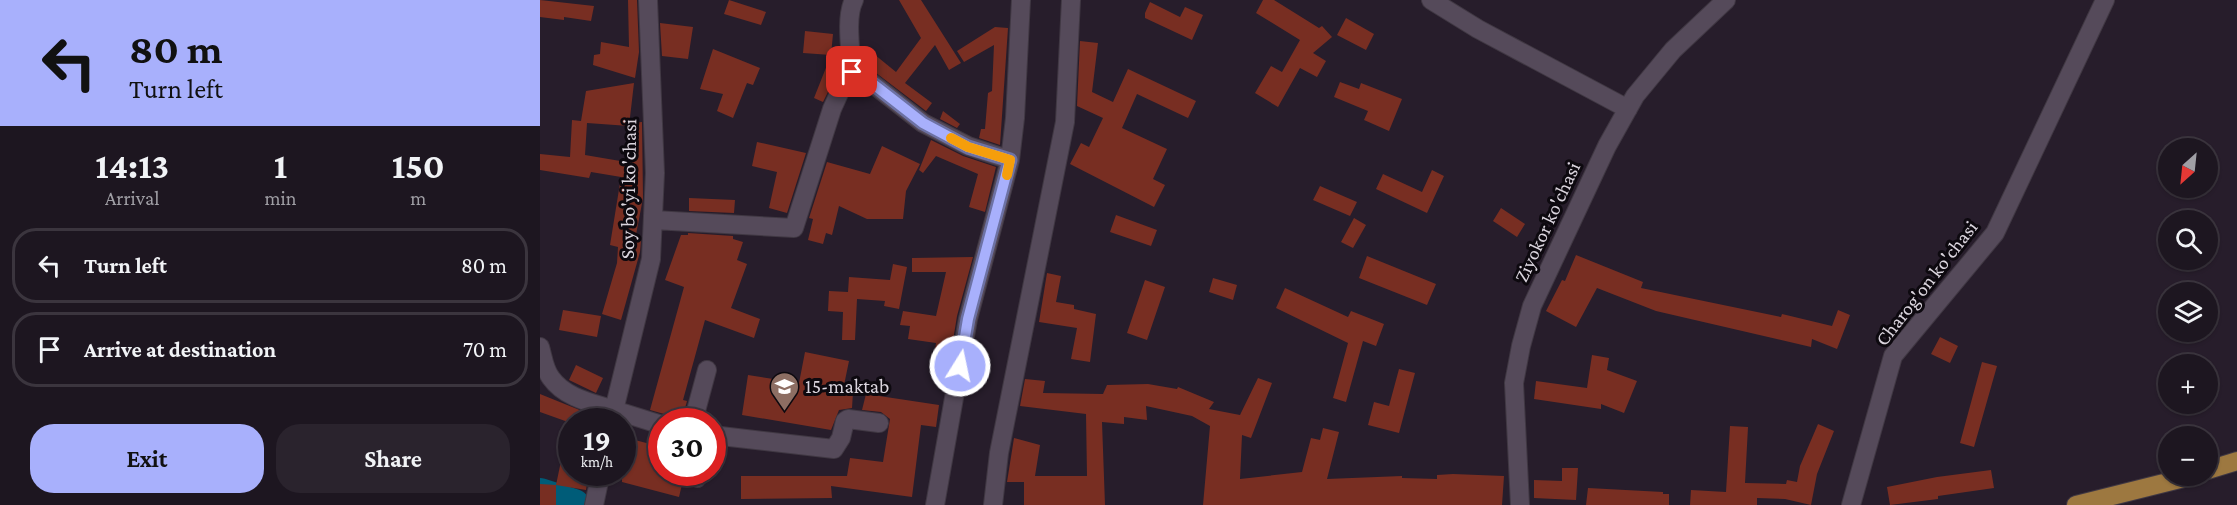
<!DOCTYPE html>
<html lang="en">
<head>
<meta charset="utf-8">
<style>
  body { margin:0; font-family:"Crimson Pro",serif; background:#2a232d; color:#f1f3f6; height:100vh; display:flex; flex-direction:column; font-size:22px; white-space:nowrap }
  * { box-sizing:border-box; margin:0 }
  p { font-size:20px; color:#a09fa5 }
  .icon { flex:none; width:33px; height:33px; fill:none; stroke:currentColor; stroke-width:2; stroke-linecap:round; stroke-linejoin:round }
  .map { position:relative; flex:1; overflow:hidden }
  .sheet { display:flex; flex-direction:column; background:#1d1620; width:540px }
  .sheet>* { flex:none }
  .guide { background:#a8b0fc; color:#111; overflow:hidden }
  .needle { width:39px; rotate:207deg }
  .fabs { position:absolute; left:1618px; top:138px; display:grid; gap:12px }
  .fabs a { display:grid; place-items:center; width:60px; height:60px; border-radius:50%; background:#1d1620; box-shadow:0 2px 4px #0004,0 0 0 2px #3b353e; font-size:30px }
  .speed { position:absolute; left:18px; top:408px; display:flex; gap:12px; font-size:30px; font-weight:700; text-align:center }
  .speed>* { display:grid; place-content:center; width:78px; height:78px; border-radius:50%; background:#1d1620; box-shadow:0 2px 4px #0004,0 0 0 2px #3b353e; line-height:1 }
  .speed small { font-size:15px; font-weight:400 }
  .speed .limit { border:9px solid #d22; background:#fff; color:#111 }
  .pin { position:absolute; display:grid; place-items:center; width:51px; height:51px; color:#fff; margin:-26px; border-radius:12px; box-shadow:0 3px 9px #0006 }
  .me { position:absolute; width:66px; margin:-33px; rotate:10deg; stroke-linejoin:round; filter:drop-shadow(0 0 4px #0008) }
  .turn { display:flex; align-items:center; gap:21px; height:126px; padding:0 30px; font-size:27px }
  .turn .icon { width:78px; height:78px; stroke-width:2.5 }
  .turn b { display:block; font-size:42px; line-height:51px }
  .eta { display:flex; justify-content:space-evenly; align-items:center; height:102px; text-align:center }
  .eta b { font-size:36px; font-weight:700; line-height:42px }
  .cta { display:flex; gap:12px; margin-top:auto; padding:12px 30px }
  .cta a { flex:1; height:69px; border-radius:24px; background:#a8b0fc; color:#111; font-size:24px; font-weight:700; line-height:69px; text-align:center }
  .cta a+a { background:#2a232d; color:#f1f3f6 }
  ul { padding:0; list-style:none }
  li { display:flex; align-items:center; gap:18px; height:75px; margin:0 12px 9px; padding:0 18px; border:3px solid #3b353e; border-radius:24px }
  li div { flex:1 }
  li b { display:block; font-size:22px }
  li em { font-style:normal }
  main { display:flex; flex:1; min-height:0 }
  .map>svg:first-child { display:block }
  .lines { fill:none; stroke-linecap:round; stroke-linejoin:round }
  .river { stroke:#005c78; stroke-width:32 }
  .building { fill:#782e22 }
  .minor-casing { stroke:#403843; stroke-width:20 }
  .major-casing { stroke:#403843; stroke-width:20 }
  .minor { stroke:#554a5a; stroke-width:18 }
  .major { stroke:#9d7840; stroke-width:18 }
  .route-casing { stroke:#6d72a4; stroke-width:15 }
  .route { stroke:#a8b0fc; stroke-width:10 }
  .slow { stroke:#f59e0b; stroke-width:10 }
  .labels { text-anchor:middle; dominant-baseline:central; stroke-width:6; stroke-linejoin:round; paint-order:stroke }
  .street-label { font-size:20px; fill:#dad4dd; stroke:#0d090f }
  .poi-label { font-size:20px; fill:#dad4dd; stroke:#0d090f; text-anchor:start }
</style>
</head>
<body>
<main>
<section class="sheet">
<div class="guide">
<div class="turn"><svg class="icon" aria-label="left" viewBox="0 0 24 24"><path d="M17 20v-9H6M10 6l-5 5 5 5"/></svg><div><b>80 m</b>Turn left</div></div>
</div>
<div class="eta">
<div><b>14:13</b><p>Arrival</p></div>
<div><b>1</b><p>min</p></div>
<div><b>150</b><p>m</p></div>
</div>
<ul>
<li><svg class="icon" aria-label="left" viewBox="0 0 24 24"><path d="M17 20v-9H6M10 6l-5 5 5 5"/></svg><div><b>Turn left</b></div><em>80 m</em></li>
<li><svg class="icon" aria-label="arrive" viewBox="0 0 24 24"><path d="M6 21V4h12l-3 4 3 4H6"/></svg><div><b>Arrive at destination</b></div><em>70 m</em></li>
</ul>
<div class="cta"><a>Exit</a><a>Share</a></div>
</section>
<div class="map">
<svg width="1697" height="505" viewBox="0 0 1697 505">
  <rect width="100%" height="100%" fill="#271d2b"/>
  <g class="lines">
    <path class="river" d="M0 494 34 505"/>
  </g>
  <path class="building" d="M0 0 54 6 51 21 24 17V20L0 17Z
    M88 0H97L99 52 95 78 53 65 54 55 60 54 61 42 89 47Z
    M189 0 226 12 221 25 184 14Z
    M359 0H381L421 63 409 70 395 45 365 83 392 103 386 111 323 63 322 59 329 50 356 72 381 38Z
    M723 0H734L779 28 782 26 792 37 773 53 786 61 777 77 760 68 738 107 715 93 731 66 742 72 760 40 716 13Z
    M610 2 640 17 645 7 663 15 652 40 605 18V13Z
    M806 18 834 34 826 50 797 35Z
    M120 23 153 27 148 59 122 56Z
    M455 27 468 28 460 145 439 138 441 129H445L448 93 452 91 454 45 424 62 417 51Z
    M265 31 293 34 291 55 263 53Z
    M540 41 558 43 552 92 573 102 588 69 656 101 648 118 597 94 582 128 627 149 613 179 625 185 614 207 530 164 541 143 549 147 563 118 537 106Z
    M173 49 220 68 213 85 207 83 193 118 177 111 183 94 160 89Z
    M291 55 300 59V68L283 102 274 98Z
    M800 82 819 89 821 83 862 99 849 131 824 120 828 111 794 97Z
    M94 83 89 126 47 123 45 155 92 163 89 123 102 122 103 198 95 240 101 241 100 252 81 320 62 314 77 263 78 247 70 245 81 177 51 172 49 178 0 170V154L30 157 32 120 41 121 46 91Z
    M403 111 420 124 417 128 400 119Z
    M391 140 423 156 456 167 445 212 429 207 438 174 396 156 383 173 379 170Z
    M217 142 266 153 247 213 229 208 237 172 212 166Z
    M342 146 380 164 366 191 363 219H327L299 206 292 235 286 233 283 244 268 240 273 219 269 218 287 162 330 174Z
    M892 170 904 176 887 213 836 189 843 174 882 192Z
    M780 186 817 202 810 216 773 200Z
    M149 198 195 200 194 213 149 211Z
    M961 208 985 224 977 237 953 221Z
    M576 215 617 230 611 246 570 232Z
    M814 218 826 225 813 248 801 242Z
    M148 233 193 236V239L203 242 197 260 207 264 191 308 220 319 214 338 165 320 143 400 147 401 142 419 110 410 144 287 125 280 141 235H148Z
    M1036 255 1103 282 1101 288 1241 317 1242 314 1292 326 1298 310 1310 315 1297 349 1272 339 1271 347 1116 311 1057 288 1036 327 1006 311 1022 280 1025 281Z
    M827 256 896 284 887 305 819 278Z
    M433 257 417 316 410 359 394 356 396 343 368 339 370 326 360 325 363 311 396 316 406 272H372V258Z
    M353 264 367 267 359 309 344 306 345 301 317 299 315 340H302L303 312 288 311 289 291 308 292 309 277 350 280Z
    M507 273 521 276 516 302 534 305V309L556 314 550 362 531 359 537 328 499 322Z
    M673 278 697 285 693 300 669 292Z
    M605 280 625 287 607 340 587 333Z
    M745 288 808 317 811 311 844 324 836 346 823 341 806 402 793 398 808 343 736 308Z
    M23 310 61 316 57 337 19 330Z
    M1400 337 1418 346 1410 363 1391 354Z
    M265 352 309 361 303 390 313 392 312 408 299 410 291 430 202 415 208 375 259 383Z
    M1052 355 1069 358 1067 370 1097 381 1084 413 1061 404V409L994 399 996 381 1047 388Z
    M1442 362 1457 366 1434 447 1420 443Z
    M36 365 63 378 56 393 29 380Z
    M859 369 875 373 859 433 828 425 834 402 849 406Z
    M718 378 732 383 711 438 702 435 700 479 762 472 771 438 780 440 783 428 799 432 787 479 862 476V478L897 479V475L913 474 964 476 962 505H663L670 426 652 416 606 406 607 420 584 417V424L562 422 565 505H484V482H467L474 438 500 445 495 476H547L546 414 480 406 485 379 505 381 503 393 563 394 567 385 608 384 637 389 638 387 674 402 669 409 700 415Z
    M0 394 47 413 43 422H28L0 412Z
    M326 394 399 405 396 427 381 425 372 497 291 486 292 498 201 499V476H307L310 458 343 462 350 419 341 412 322 410Z
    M1278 424 1294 431 1277 474 1271 505 1245 499 1217 498V505H1150L1151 490 1186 492 1190 426 1208 427 1205 483 1246 484 1247 480 1257 482 1260 466Z
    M87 438 122 447V472H145L139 497 82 482V455Z
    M25 442 32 443V472H49L46 490 16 485Z
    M1022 468H1038L1036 500 994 498V480L1022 481Z
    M1451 470 1454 488 1398 496V499L1350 505 1347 487 1397 477Z
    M0 484 16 485V505H0Z
    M1048 488 1123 492V494H1129V505H1046Z"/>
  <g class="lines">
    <defs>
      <path id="minor" d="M108 0 115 173 111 259 74 410 122 425
        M891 0 938 29 1088 109
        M312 72C311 52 305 17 314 0
        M114 220 254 228 292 109 306 78 312 72 319 73 383 123 428 146 470 160
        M0 347C3 357 4 369 11 378 25 398 53 403 74 410L72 419
        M153 422 167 370
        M172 435 294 449 301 438 305 421 308 419 339 423
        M157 478 158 472
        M54 505 61 472
        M395 505 428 319 470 160 475 118 481 0
        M453 505 459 453 525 122 531 0
        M980 505 974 383 981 346 992 306 1067 146 1095 96 1133 50 1186 0
        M1311 505 1353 356 1455 233 1565 0"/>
      <path id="major" d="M1668 470 1697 461
        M1536 505 1652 476"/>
    </defs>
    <use href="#minor" class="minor-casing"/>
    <use href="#major" class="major-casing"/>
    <use href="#minor" class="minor"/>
    <use href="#major" class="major"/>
  </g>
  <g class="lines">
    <defs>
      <path id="route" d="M312 72 319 73 383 123 428 147 470 160 428 319 420 366"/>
    </defs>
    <use href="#route" class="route-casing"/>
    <use href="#route" class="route"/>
    <path class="slow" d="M411 138 428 147 470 160 467 175"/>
  </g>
  <defs>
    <symbol id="school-pin" viewBox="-11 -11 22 30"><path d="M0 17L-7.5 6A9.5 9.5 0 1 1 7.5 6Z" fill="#8d6e63" stroke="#0d090f"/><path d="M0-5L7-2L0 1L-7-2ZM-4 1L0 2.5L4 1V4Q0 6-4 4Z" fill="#fff"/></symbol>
  </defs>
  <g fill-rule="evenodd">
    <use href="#school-pin" x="228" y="370" width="33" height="45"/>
  </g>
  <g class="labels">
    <g class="street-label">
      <text transform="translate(88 189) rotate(-89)">Soy bo'yi ko'chasi</text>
      <text transform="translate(1007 222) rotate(-65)">Ziyokor ko'chasi</text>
      <text transform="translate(1386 283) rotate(-52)">Charog'on ko'chasi</text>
    </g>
    <g class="poi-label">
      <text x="265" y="386">15-maktab</text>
    </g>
  </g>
</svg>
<div class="fabs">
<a><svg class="needle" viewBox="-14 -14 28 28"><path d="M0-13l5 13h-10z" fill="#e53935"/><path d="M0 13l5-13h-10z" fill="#a09fa5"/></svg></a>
<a><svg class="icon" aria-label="search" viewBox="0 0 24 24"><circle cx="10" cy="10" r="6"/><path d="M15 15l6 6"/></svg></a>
<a><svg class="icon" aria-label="layers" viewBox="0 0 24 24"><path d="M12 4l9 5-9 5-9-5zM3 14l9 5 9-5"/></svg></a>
<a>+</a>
<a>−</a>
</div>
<div class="speed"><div>19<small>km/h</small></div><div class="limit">30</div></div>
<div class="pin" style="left:312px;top:72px;background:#d93025"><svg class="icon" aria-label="arrive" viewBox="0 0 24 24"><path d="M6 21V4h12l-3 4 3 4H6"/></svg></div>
<svg class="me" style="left:420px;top:366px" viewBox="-20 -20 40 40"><circle r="17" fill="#a8b0fc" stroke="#fff" stroke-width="3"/><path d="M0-11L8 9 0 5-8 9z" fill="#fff"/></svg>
</div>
</main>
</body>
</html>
